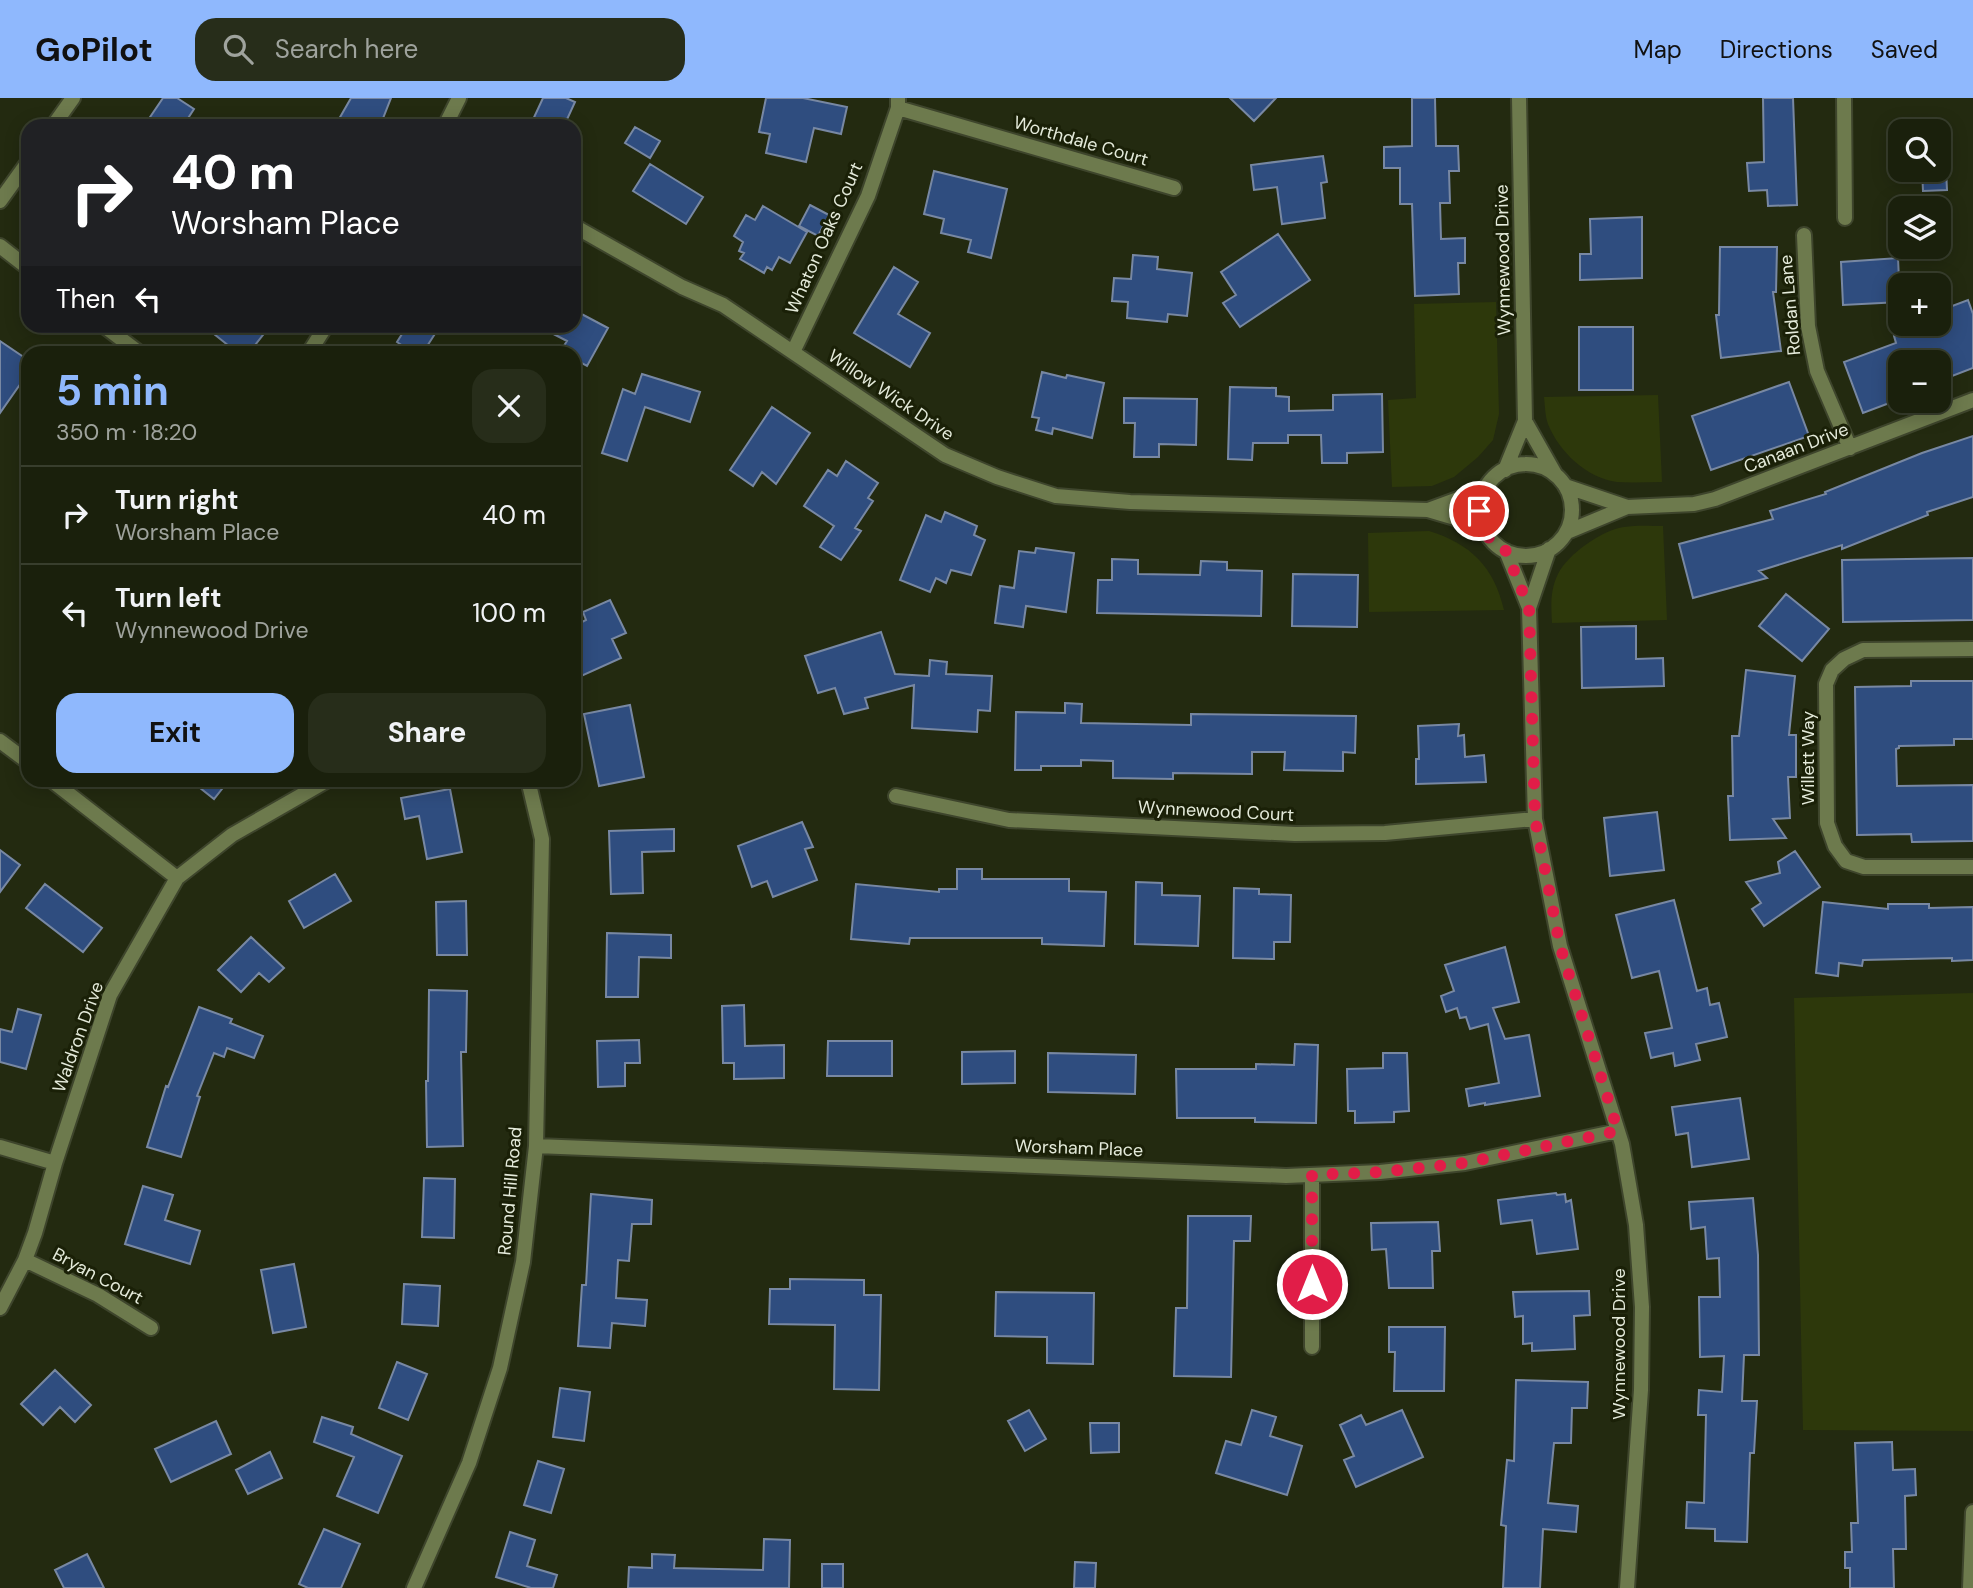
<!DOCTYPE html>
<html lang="en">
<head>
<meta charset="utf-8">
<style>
  body { margin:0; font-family:"DM Sans",sans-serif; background:#272d1a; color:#f1f3f6; height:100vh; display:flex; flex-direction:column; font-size:26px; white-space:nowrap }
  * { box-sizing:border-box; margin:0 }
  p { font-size:23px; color:#9fa39d }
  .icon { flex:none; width:38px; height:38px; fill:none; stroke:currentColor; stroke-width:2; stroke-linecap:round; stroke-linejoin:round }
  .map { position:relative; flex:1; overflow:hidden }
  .side { position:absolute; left:21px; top:248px; width:560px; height:441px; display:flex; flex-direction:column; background:#1a200c; border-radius:21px; box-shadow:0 4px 18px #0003,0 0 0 2px #383e2d }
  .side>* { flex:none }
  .guide { position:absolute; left:21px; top:21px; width:560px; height:214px; border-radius:21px; box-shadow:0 4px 18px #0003,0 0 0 2px #383e2d; background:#202124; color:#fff; overflow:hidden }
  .fabs { position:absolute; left:1888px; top:21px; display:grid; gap:14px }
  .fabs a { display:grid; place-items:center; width:63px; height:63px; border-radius:14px; background:#1a200c; box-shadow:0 4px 18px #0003,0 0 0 2px #383e2d; font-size:35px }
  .pin { position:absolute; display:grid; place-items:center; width:60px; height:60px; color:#fff; margin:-30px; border:4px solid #fff; border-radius:50%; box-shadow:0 2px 7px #0007 }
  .me { position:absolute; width:77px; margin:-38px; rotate:0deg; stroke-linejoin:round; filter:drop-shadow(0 0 5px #0008) }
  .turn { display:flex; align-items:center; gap:24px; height:147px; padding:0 35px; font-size:32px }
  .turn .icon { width:91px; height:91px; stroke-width:2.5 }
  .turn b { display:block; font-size:49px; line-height:60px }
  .then { display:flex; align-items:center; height:66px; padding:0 35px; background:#0003; gap:14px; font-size:26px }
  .round { display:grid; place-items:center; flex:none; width:74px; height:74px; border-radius:21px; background:#272d1a }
  .summary { display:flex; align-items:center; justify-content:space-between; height:119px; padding:0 35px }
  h1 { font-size:42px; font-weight:700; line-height:52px; color:#8fb8fd }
  .primary-button { display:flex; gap:14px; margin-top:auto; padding:14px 35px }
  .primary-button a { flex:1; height:80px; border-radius:21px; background:#8fb8fd; color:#111; font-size:28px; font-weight:700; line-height:80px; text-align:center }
  .primary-button a+a { background:#272d1a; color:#f1f3f6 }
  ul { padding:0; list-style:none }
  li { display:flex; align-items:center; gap:21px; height:98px; padding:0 35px; border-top:2px solid #383e2d }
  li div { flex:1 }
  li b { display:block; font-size:26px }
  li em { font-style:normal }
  header { display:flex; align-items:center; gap:42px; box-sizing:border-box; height:98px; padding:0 35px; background:#8fb8fd; color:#111 }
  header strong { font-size:33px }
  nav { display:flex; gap:38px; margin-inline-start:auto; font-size:24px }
  .search { width:490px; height:63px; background:#272d1a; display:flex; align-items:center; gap:18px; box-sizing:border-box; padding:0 24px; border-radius:21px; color:#9fa39d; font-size:26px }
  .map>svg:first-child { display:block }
  .green { fill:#2d380b }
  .building { fill:#2f4d7f; stroke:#7888a3; stroke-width:2 }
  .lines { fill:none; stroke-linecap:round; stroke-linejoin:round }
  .minor-casing { stroke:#3e452c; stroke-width:18 }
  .minor { stroke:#6d7a4d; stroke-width:14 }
  .route { stroke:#e11d48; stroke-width:12; stroke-dasharray:0 21.6 }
  .labels { text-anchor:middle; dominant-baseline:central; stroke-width:6; stroke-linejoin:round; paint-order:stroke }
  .street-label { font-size:18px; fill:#e4eada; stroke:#1a2007 }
</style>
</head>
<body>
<header>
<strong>GoPilot</strong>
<div class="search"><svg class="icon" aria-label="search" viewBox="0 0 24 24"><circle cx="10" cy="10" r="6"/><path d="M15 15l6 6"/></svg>Search here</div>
<nav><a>Map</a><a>Directions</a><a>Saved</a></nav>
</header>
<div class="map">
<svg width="1973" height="1490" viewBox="0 0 1973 1490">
  <rect width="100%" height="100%" fill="#232a10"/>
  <path class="green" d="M1496 204 1499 316 1493 342 1478 359 1454 379 1432 388 1392 389 1388 302 1416 300 1414 206Z
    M1658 297 1662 384C1647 384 1632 385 1617 384 1587 380 1559 354 1548 326 1545 318 1545 307 1544 299Z
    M1663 428 1667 522 1552 525C1551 508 1550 492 1558 476 1568 456 1602 432 1624 429 1637 427 1651 428 1663 428Z
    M1429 433C1471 446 1494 469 1504 512L1369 514 1368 435Z
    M1973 895V1333L1803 1332 1794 900Z"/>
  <path class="building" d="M163 0H177L194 11 183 28H144Z
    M351 0H391L380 28H335Z
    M543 0H566L575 4 564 28H530Z
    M766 0H803L847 9 841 36 814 30 806 64 766 55 770 36 759 34Z
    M1230 0H1276L1254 23Z
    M1412 0H1435L1436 48H1458L1459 73H1449L1450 105H1440L1441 141 1465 140V165H1458L1459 196 1415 198 1412 106H1400V70H1384V49L1412 48Z
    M1763 0H1793L1797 107 1768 108 1767 92 1749 93 1747 65 1764 64Z
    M635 29 660 43 650 60 625 45Z
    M1323 58 1327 84 1321 85 1325 120 1282 126 1277 89 1254 92 1251 67Z
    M650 66 703 99 686 126 633 93Z
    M1922 72H1946L1947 92 1923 93Z
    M934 73 1007 91 991 160 968 154 971 142 941 135 944 121 924 116Z
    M810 107 829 117 818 138 799 128Z
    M763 108 807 134 790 165 779 159 772 172 767 169 764 175 740 161 744 155 739 153 743 144 734 138 746 117 755 122Z
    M1642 119V180L1580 182V156H1591L1590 121Z
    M1278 136 1310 182 1240 229 1223 205 1236 197 1221 174Z
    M1720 149H1777L1776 194H1773L1781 253 1721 260 1716 217H1719Z
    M1133 157 1158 159 1157 171 1192 175 1187 218 1168 216 1167 224 1127 220 1128 204 1112 203 1114 180 1131 181Z
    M1898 160 1900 204 1843 207 1841 164Z
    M894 169 918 184 898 216 930 235 910 269 854 235Z
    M1968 202 1973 216V270L1939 283V264H1892L1900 287V301L1863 315 1844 264 1896 245 1894 238 1912 232 1910 226H1939V213Z
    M574 212 608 230 587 268 574 261V256L560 254 567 243 538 228H574Z
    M204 228H270L248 256H239Z
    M407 228H440L422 256H415L397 244Z
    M1579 229H1633V292H1579Z
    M0 243 28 262V275L0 315Z
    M1042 274 1066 280 1067 277 1104 285 1092 340 1053 330 1052 336 1036 332 1039 320 1032 319Z
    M642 276 700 294 690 324 645 309 627 363 602 355 623 291 635 296Z
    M1789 284 1809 338 1711 372 1692 318Z
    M1230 289 1276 290V298L1289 299V313L1333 312V297L1382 296 1383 354 1347 355V365H1322L1321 337H1288V345H1253L1252 362 1228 361Z
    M1124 300 1197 301 1196 347 1159 346V359H1134L1135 325H1124Z
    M772 309 810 335 776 386 762 374 753 388 730 372Z
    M1973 338V399L1927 414 1928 417 1842 451V447L1759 473 1767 480 1693 500 1679 446 1773 421 1770 413 1826 396 1825 394 1922 355Z
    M846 363 878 385 868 400 873 403 855 430 861 433 841 462 820 449 834 428 804 408 828 372 837 378Z
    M945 414 977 428 974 437 985 442 971 477 951 472 946 485 936 480 930 494 900 482 926 417 941 424Z
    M1036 450 1074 455 1066 514 1026 508 1023 529 995 525 1000 488 1014 490 1019 453 1035 455Z
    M1973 460V522L1843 524 1842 462Z
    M1112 461 1138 462V476L1200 477 1201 463 1227 464V472L1262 473 1261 518 1097 515 1098 482H1112Z
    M1293 476 1358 477 1357 529 1292 528Z
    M1786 496 1829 531 1802 563 1759 528Z
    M610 502 626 535 612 541 621 560 579 579 574 569V528L586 522 583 514Z
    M1636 528V561L1663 560 1664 588 1582 590 1581 529Z
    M881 534 895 576 929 578 930 562 947 564 946 576 992 578 990 613 978 612 977 634 912 630 914 587 865 600 868 610 844 616 835 590 818 595 805 558Z
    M1746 572 1795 578 1789 637H1796V679H1788L1790 720 1773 721 1786 740 1730 742 1728 698H1733L1732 638H1739Z
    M1911 583H1973V641H1954V647L1899 648V650L1896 651 1897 688 1973 687V743L1912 744 1911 736 1857 737 1855 589 1911 588Z
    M1065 605 1082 606 1081 625 1191 627V616L1356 618 1355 655 1343 654V673L1284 672 1285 654H1252V676L1173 675V681L1113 680V663L1081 662V668H1041V672H1015L1016 614 1065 615Z
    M630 607 644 679 599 688 584 616Z
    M1459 626 1458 638 1464 637 1465 659 1484 657 1486 684 1416 686V661H1419L1418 628Z
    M190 682H229L214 701Z
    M450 691 462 754 427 761 419 718 405 721 401 700Z
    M1657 714 1664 772 1610 778 1604 720Z
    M802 724 813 749 805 751 817 782 773 799 767 783 752 789 738 748Z
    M674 731V753L642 754 643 795 611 796 609 733Z
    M0 752 20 767 0 794Z
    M1795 753 1820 789 1764 828 1752 811 1761 805 1746 784 1780 775 1778 764Z
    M957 771H982V781H1069V793L1106 794 1104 848 1042 846V840H910L909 846 851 841 856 786 939 794V791H957Z
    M335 776 351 803 304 830 289 803Z
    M1136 784 1162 785V797L1200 798 1198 848 1135 846Z
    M45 786 102 830 83 854 26 810Z
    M1234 790 1259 791V796L1291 797 1290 844H1274V861L1233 860Z
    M1674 802 1697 893 1707 890 1710 907 1719 905 1727 939 1696 946 1700 962 1675 968 1673 955 1651 960 1645 935 1672 930 1659 873 1632 880 1616 817Z
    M466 803 467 857H437L436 804Z
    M1823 804 1888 811V806H1929V810L1973 809V862L1952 863V860L1863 862 1862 868 1839 865 1838 878 1816 875Z
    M607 835 671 837V860L639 859 638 899H606Z
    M251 839 284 870 269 884 259 875 241 894 218 872Z
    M1505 849 1519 904 1493 910 1505 941 1529 937 1540 998 1485 1007V1005L1469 1008 1466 991 1499 985 1488 926 1470 931 1466 919 1460 920 1457 910 1446 914 1441 898 1454 893 1445 867Z
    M429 892 467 893 466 954H461L463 1048 427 1049 426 983H428Z
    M744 907 745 948 784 947V980L734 981V965H723L722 908Z
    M199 909 232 921 230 925 263 938 254 960 227 950 224 959 214 955 197 998 200 999 181 1059 147 1049 166 988 168 989Z
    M18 911 41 917 26 971 0 964V931L12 934Z
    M639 942 640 965H625V988L598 989 597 943Z
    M828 943H892V978H827Z
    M1295 946 1318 947 1316 1025 1255 1024V1020H1177L1176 971H1256V966L1294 967Z
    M1015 953V985L962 986V954Z
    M1048 955 1136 957 1135 996 1048 994Z
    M1383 955H1407L1409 1013 1394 1014V1024L1355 1025V1013H1348L1347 971 1383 970Z
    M1740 1000 1749 1061 1692 1069 1688 1035 1676 1037 1672 1009Z
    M424 1080 455 1081 454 1140 422 1139Z
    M143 1088 173 1097 165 1122 200 1133 190 1166 125 1146Z
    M1556 1095 1557 1097 1565 1096 1566 1104 1571 1102 1578 1151 1537 1156 1532 1122 1501 1126 1498 1102Z
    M591 1096 652 1102 651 1126H632L629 1163 618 1162 616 1200 647 1202 645 1228 612 1225 610 1250 578 1248 582 1187H586Z
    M1753 1100 1758 1157 1759 1257H1744L1742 1303H1757L1754 1355H1750L1747 1444 1715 1443V1431L1686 1430 1687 1404 1704 1405 1706 1317H1698L1699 1292 1722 1294 1724 1258 1700 1259 1699 1199H1720L1719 1160 1707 1161 1705 1129 1691 1131 1689 1104Z
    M1188 1118H1251L1250 1143H1234L1231 1279 1174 1278 1176 1210H1187Z
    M1438 1124 1440 1153H1432L1433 1190H1389L1386 1151 1372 1152 1371 1125Z
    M294 1166 306 1229 273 1235 261 1172Z
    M790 1181 864 1182V1197H881L879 1292 834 1291 835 1227 769 1226 770 1191H790Z
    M404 1186 440 1188 438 1228 402 1226Z
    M1589 1193 1590 1217 1574 1218 1575 1251 1532 1253V1245L1523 1246V1218L1515 1219 1513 1194Z
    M996 1194 1094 1195 1093 1266 1047 1265V1239L995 1238Z
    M1389 1229H1445L1444 1293H1394L1395 1254H1389Z
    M397 1264 427 1276 408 1322 379 1310Z
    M55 1272 91 1307 75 1324 60 1309 43 1327 21 1306Z
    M1516 1282 1588 1284 1587 1310H1572L1571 1345H1554L1548 1405 1578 1408 1576 1434 1543 1431 1540 1490H1503L1506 1428 1501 1427 1507 1362 1514 1363Z
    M560 1290 590 1294 584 1343 553 1339Z
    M1029 1312 1046 1341 1025 1353 1008 1323Z
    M1252 1312 1276 1319 1270 1338 1302 1348 1287 1397 1216 1375 1226 1343 1241 1347Z
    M1402 1312 1423 1359 1356 1389 1344 1362 1354 1358 1340 1327 1361 1317 1366 1327Z
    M322 1319 353 1329 351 1336 402 1358 378 1415 337 1398 354 1359 314 1344Z
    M216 1323 231 1356 171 1384 155 1351Z
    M1090 1325H1119V1354L1091 1355Z
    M1892 1344 1893 1372 1915 1371 1916 1397 1905 1398 1906 1451H1893L1894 1490H1850V1470H1845V1454H1852L1851 1425H1858L1855 1345Z
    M270 1354 282 1380 248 1396 236 1372Z
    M538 1363 564 1371 551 1415 524 1407Z
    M324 1431 360 1446 341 1490H308L299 1486Z
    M510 1434 535 1442 527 1468 557 1477 553 1490H531L496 1479Z
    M764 1441 790 1442 789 1490H628L629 1469 652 1470V1456L675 1457 674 1470 763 1472Z
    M87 1456 104 1490H64L55 1472Z
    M1075 1464 1096 1465 1095 1490H1074Z
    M822 1466H843V1490H822Z"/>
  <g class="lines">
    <defs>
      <path id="minor" d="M1844 0 1845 120
        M898 10 1174 90
        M53 28 73 0
        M445 28 459 0
        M0 103 28 64
        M574 128 682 189 723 207 945 357 997 379 1056 398 1130 404 1428 412 1482 428
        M1804 137 1808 228 1817 273 1850 350
        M0 148 28 170
        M104 228 141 256
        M793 254 868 98 898 10V1
        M308 256 326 228
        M1525 323 1555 376
        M1480 412a46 46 0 1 1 92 0a46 46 0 1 1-92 0Z
        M1505 372 1525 323 1519 0
        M1565 388 1627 409
        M1428 412 1485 391
        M1567 434 1627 409 1694 406 1715 401 1973 302
        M1549 451 1529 510 1535 721 1560 848 1622 1046 1636 1127 1642 1209 1641 1292 1627 1490
        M1506 453 1529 510
        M1973 551 1863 552 1844 561 1832 572 1826 586 1827 725 1835 748 1846 763 1864 769H1973
        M0 643 28 664
        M51 682 177 780
        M896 698 1009 722 1295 736 1385 735 1535 721
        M536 1048 1286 1078 1380 1074 1465 1065 1618 1033
        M0 1049 55 1065
        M1312 1077V1249
        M25 1162 98 1197 151 1230
        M0 1210 25 1162 35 1135 55 1065 110 897 177 780 232 737 328 682
        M414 1490 469 1365 500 1270 523 1164 536 1048 542 741 528 682
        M1970 1490 1973 1414"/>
    </defs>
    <use href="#minor" class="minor-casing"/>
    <use href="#minor" class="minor"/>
  </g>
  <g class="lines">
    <path class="route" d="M1312 1186V1077L1380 1074 1465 1065 1618 1033 1560 848 1535 721 1529 510 1506 453 1489 440 1482 428 1479 413"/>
  </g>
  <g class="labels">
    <g class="street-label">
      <text transform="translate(1081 43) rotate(16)">Worthdale Court</text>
      <text transform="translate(824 140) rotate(-66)">Whaton Oaks Court</text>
      <text transform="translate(1503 162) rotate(-91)">Wynnewood Drive</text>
      <text transform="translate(1790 207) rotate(-95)">Roldan Lane</text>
      <text transform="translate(891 297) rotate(34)">Willow Wick Drive</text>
      <text transform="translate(1796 350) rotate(-21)">Canaan Drive</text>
      <text transform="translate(1808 660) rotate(-90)">Willett Way</text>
      <text transform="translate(1216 713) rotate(3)">Wynnewood Court</text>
      <text transform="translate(78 939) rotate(-70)">Waldron Drive</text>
      <text transform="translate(1079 1050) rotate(2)">Worsham Place</text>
      <text transform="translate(510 1093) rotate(-85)">Round Hill Road</text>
      <text transform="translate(98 1178) rotate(28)">Bryan Court</text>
      <text transform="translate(1619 1246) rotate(-90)">Wynnewood Drive</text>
    </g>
  </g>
</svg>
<div class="fabs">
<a><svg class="icon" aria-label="search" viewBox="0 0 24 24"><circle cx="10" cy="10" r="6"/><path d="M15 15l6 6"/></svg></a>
<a><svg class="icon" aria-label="layers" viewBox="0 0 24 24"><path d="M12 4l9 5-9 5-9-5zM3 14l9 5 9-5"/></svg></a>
<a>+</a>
<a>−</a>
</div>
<div class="pin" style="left:1479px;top:413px;background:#d93025"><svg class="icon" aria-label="arrive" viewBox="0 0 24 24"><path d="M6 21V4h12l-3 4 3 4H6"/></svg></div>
<svg class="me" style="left:1312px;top:1186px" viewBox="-20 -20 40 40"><circle r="17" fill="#e11d48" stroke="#fff" stroke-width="3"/><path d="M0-11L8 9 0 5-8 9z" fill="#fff"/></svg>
<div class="guide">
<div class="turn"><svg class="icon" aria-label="right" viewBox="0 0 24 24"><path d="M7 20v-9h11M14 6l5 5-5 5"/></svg><div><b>40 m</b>Worsham Place</div></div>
<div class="then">Then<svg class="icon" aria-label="left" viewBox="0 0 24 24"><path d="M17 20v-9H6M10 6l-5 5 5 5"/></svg></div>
</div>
<section class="side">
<div class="summary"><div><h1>5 min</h1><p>350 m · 18:20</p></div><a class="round"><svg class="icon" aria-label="close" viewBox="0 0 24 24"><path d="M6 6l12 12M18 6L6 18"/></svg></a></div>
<ul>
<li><svg class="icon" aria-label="right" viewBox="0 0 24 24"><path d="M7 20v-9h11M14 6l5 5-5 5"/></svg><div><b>Turn right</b><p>Worsham Place</p></div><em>40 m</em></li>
<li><svg class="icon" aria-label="left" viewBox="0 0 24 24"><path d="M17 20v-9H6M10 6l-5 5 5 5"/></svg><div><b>Turn left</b><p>Wynnewood Drive</p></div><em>100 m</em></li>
</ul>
<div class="primary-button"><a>Exit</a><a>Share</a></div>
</section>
</div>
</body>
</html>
